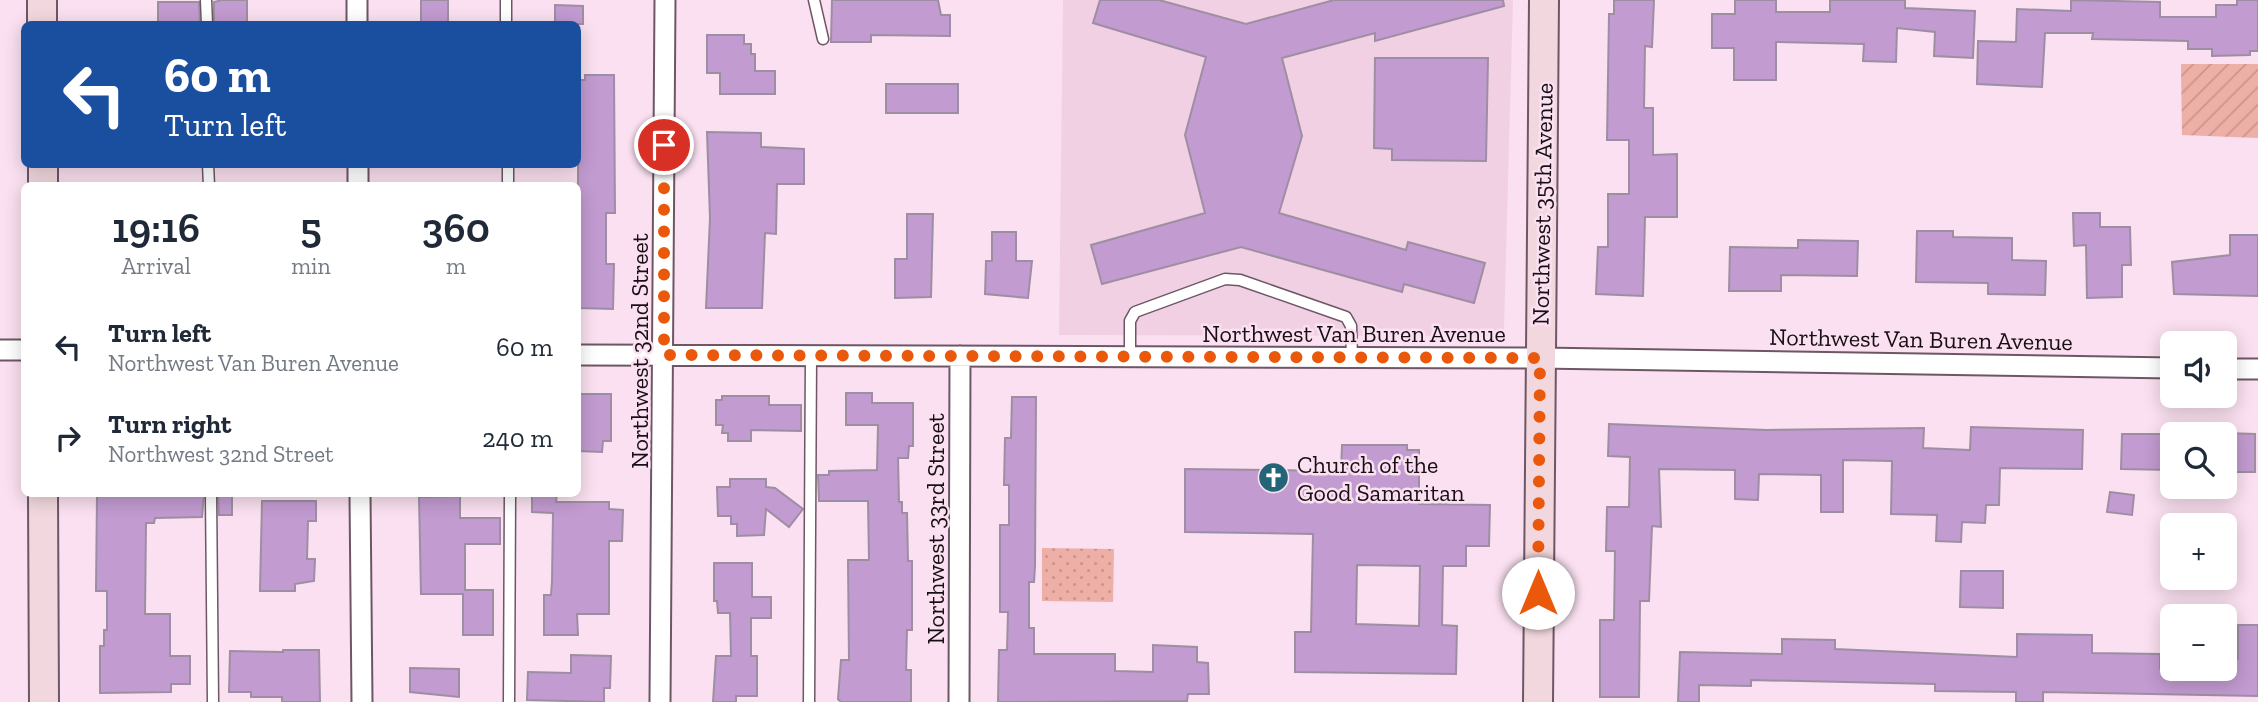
<!DOCTYPE html>
<html lang="en">
<head>
<meta charset="utf-8">
<style>
  body { margin:0; font-family:"Zilla Slab",serif; background:#f2f2f3; color:#1f2937; height:100vh; display:flex; flex-direction:column; font-size:26px; white-space:nowrap }
  * { box-sizing:border-box; margin:0 }
  p { font-size:23px; color:#747a83 }
  .icon { flex:none; width:38px; height:38px; fill:none; stroke:currentColor; stroke-width:2; stroke-linecap:round; stroke-linejoin:round }
  .map { position:relative; flex:1; overflow:hidden }
  .drawer { position:absolute; left:21px; top:182px; width:560px; height:315px; display:flex; flex-direction:column; background:#fff; border-radius:10px; box-shadow:0 4px 18px #0003 }
  .drawer>* { flex:none }
  .banner { position:absolute; left:21px; top:21px; width:560px; height:147px; border-radius:10px; box-shadow:0 4px 18px #0003; background:#1a4fa0; color:#fff; overflow:hidden }
  .tools { position:absolute; left:2160px; top:331px; display:grid; gap:14px }
  .tools a { display:grid; place-items:center; width:77px; height:77px; border-radius:10px; background:#fff; box-shadow:0 4px 18px #0003; font-size:35px }
  .pin { position:absolute; display:grid; place-items:center; width:60px; height:60px; color:#fff; margin:-30px; border:4px solid #fff; border-radius:50%; box-shadow:0 2px 7px #0007 }
  .me { position:absolute; width:77px; margin:-38px; rotate:0deg; stroke-linejoin:round; filter:drop-shadow(0 0 5px #0008) }
  .turn { display:flex; align-items:center; gap:24px; height:147px; padding:0 28px; font-size:32px }
  .turn .icon { width:91px; height:91px; stroke-width:2.5 }
  .turn b { display:block; font-size:49px; line-height:60px }
  .eta { display:flex; justify-content:space-evenly; align-items:center; height:119px; text-align:center }
  .eta b { font-size:42px; font-weight:600; line-height:49px }
  ul { padding:0; list-style:none }
  li { display:flex; align-items:center; gap:21px; height:91px; padding:0 28px }
  li div { flex:1 }
  li b { display:block; font-size:26px }
  li em { font-style:normal }
  .map>svg:first-child { display:block }
  .built { fill:#f1d0e4 }
  .park { fill:url(#park-dots) }
  .garden { fill:url(#garden-furrows) }
  .building { fill:#c29bd0; stroke:#9e8ea3; stroke-width:2; fill-rule:evenodd }
  .lines { fill:none; stroke-linecap:round; stroke-linejoin:round }
  .lane-casing { stroke:#6d5765; stroke-width:13 }
  .street-casing { stroke:#6d5765; stroke-width:23 }
  .secondary-casing { stroke:#6d5765; stroke-width:32 }
  .lane { stroke:#fff; stroke-width:10 }
  .street { stroke:#fff; stroke-width:19 }
  .secondary { stroke:#f2d8de; stroke-width:28 }
  .route { stroke:#ea580c; stroke-width:12; stroke-dasharray:0 21.6 }
  .labels { text-anchor:middle; dominant-baseline:central; stroke-width:5; stroke-linejoin:round; paint-order:stroke }
  .street-label { font-size:24px; fill:#180f15; stroke:#fae0f0 }
  .poi-label { font-size:24px; fill:#180f15; stroke:#fae0f0; text-anchor:start }
</style>
</head>
<body>
<div class="map">
<svg width="2258" height="702" viewBox="0 0 2258 702">
  <defs>
    <pattern id="park-dots" width="8" height="8" patternUnits="userSpaceOnUse" patternTransform="scale(1.75)"><rect width="8" height="8" fill="#eeafa6"/><path d="M2 2h.1M6 6h.1" fill="none" stroke="#cb958e" stroke-width="1.8" stroke-linecap="round"/></pattern>
    <pattern id="garden-furrows" width="10" height="10" patternUnits="userSpaceOnUse" patternTransform="scale(1.75)"><rect width="10" height="10" fill="#eeafa6"/><path d="M-1 1l2-2M0 10L10 0M9 11l2-2" fill="none" stroke="#cb958e"/></pattern>
  </defs>
  <rect width="100%" height="100%" fill="#fae0f0"/>
  <path class="built" d="M1063 0H1513L1504 329 1499 336 1059 335Z"/>
  <path class="park" d="M1042 548 1114 549 1113 602 1042 601Z"/>
  <path class="garden" d="M2181 64H2258V138L2182 135Z"/>
  <path class="building" d="M222 0H247V24L214 23V2Z
    M421 0H448V24H421Z
    M832 0H938L941 15H950V36L871 35V42H831Z
    M1100 0H1159L1246 24 1334 0H1503L1504 6 1375 41V33L1282 58 1302 136 1279 213 1406 250 1408 242 1485 263 1474 303 1404 284 1402 292 1241 247 1102 284 1091 245 1205 213 1185 135 1206 57 1093 23Z
    M1614 0H1654L1652 47 1645 46 1644 108H1653V155L1677 154V217H1645L1643 296 1596 294 1598 247H1608V194H1629V140H1607L1609 14H1614Z
    M1735 0H1776V12H1830V0H1905V8L1975 11 1973 58 1934 56 1935 32 1897 28 1896 62 1863 61 1864 44 1776 42V80H1734V48H1712V14H1735Z
    M2071 0 2160 2V17H2216V5H2237V0H2258V51H2250V55L2212 56V49H2188V41L2092 39 2093 33H2045L2042 87 1977 84 1978 41 2016 42 2017 9 2071 11Z
    M158 2H199L200 24H158Z
    M555 5 583 6V24H555Z
    M707 35H744V44H751V54H755V71H775V94H720V73H707Z
    M1375 58H1488L1486 161 1392 160V149L1374 148Z
    M585 75H614L615 213H606V264H614L613 309 578 308V80H585Z
    M886 84H958V113H886Z
    M707 132 761 133V147L804 149V184H777L776 234 765 233 762 308H706L710 218Z
    M2073 213H2100V227H2130L2131 265H2122V297L2087 298 2086 245 2074 246Z
    M907 214H933L931 297 895 298V259H907Z
    M1917 231H1953V237L2012 238V260L2046 261 2045 295 1988 294V283L1916 282Z
    M992 232H1016V261H1032L1028 298 985 294 986 261H992Z
    M2230 235H2258V296L2174 294 2172 262 2230 255Z
    M1798 240 1858 241 1857 276 1781 275V291H1729L1730 247 1798 248Z
    M846 393H872V403H913V446H909L908 458H898L899 502H902V513H907L908 561H912V630H907L906 670H911V702H841L838 699 841 660H849L848 560H869L868 501H819L818 475H829V471L877 470 878 425H846Z
    M578 394H611V441H603L602 452 578 451Z
    M722 396H769V405H801V431L751 430V441H728V433H722L723 425H716V400H722Z
    M1012 397H1036L1035 566 1034 582H1029V628H1034V654H1115V671L1153 672V645L1197 647V662L1208 663 1209 694H1188L1187 701 998 702 999 650H1007L1008 612H1000V525H1009V485H1004L1005 438H1011Z
    M1609 424 1767 430 1924 428 1923 448 1970 450 1971 427 2083 430 2082 469 2000 468 1999 505H1986L1985 523 1962 522 1961 542 1936 541 1937 515 1891 514 1892 461 1843 460V512H1821V475L1759 474 1758 500 1735 499V470L1659 469 1661 527 1652 526 1649 601H1640L1639 697H1600V620H1614L1615 551H1606L1607 507H1629L1630 457 1608 456Z
    M2224 433 2255 434V472H2224Z
    M2122 434H2172V470L2121 469Z
    M1342 445H1407V450H1419V504L1490 505 1489 546H1466V566H1443L1442 625 1457 626 1456 674 1295 672V632H1311L1313 534 1185 532V469L1341 471ZM1357 565 1420 566 1419 626 1356 624Z
    M730 479H766V487L775 488 803 509 789 527 766 509 764 535 737 536V524H731V516H718L717 487H730Z
    M2110 492 2134 495 2132 515 2107 512Z
    M97 494H204L202 517 155 518 154 523H146L145 614H170V656H190V684H171V692L100 693V646H104V630H107V591H96Z
    M218 494H232V515H219Z
    M532 494H557L556 502H609V509L623 510 622 541H609V614H577L578 635H544V595H551L552 581 553 513 532 512Z
    M460 496V518H500V544H465V590H493V635H463V594H421L419 497Z
    M262 501H316V521H308L307 559H315L314 581 295 584V591H260Z
    M714 563H752V597H771V618H751V656H757V696H736V702H713L716 656H731L730 613H718L717 601H714Z
    M1961 571H2003V608L1960 607Z
    M2238 625H2258V696L2043 692V702H2016V692L1935 691V684L1751 680V686L1699 685V702H1678L1680 652 1782 654V639L1835 640V649L2017 657V634L2092 635V653L2160 654V668H2224V659H2238Z
    M283 650H319L320 702H282V697H251V692H229L230 651 283 652Z
    M571 655 611 656 610 688H604V702L527 700 528 672 571 673Z
    M410 668 459 669V697L410 692Z"/>
  <g class="lines">
    <defs>
      <path id="lane" d="M206 0 207 24
        M506 0V24
        M814 0 823 39
        M208 164 209 186
        M508 164V186
        M1130 357V321L1135 312 1225 279 1240 280 1346 317 1351 326 1352 357
        M211 494 213 702
        M509 702 510 494
        M809 702 811 356"/>
      <path id="street" d="M357 0V24
        M358 164V186
        M0 350H24
        M578 355 1540 358 2172 368
        M2224 369H2258
        M360 494 362 702
        M660 702 665 0
        M959 702 960 356"/>
      <path id="secondary" d="M42 0V24
        M43 164V186
        M43 494 44 702
        M1538 702 1544 0"/>
    </defs>
    <use href="#lane" class="lane-casing"/>
    <use href="#street" class="street-casing"/>
    <use href="#secondary" class="secondary-casing"/>
    <use href="#lane" class="lane"/>
    <use href="#street" class="street"/>
    <use href="#secondary" class="secondary"/>
  </g>
  <g class="lines">
    <path class="route" d="M664 145V355L1540 358 1538 593"/>
  </g>
  <defs>
    <symbol id="church-disc" viewBox="-11 -11 22 22"><circle r="9.5" fill="#236478" stroke="#fae0f0"/><path d="M-1.2-6h2.4v3.5h3.3v2.4h-3.3V6h-2.4V-.1h-3.3v-2.4h3.3Z" fill="#fff"/></symbol>
  </defs>
  <g fill-rule="evenodd">
    <use href="#church-disc" x="1256" y="460" width="35" height="35"/>
  </g>
  <g class="labels">
    <g class="street-label">
      <text transform="translate(1542 204) rotate(-89)">Northwest 35th Avenue</text>
      <text x="1354" y="333">Northwest Van Buren Avenue</text>
      <text transform="translate(1921 339) rotate(1)">Northwest Van Buren Avenue</text>
      <text transform="translate(639 351) rotate(-90)">Northwest 32nd Street</text>
      <text transform="translate(935 529) rotate(-90)">Northwest 33rd Street</text>
    </g>
    <g class="poi-label">
      <text x="1297" y="464">Church of the<tspan x="1297" dy="28">Good Samaritan</tspan></text>
    </g>
  </g>
</svg>
<div class="tools">
<a><svg class="icon" aria-label="sound" viewBox="0 0 24 24"><path d="M4 9h4l5-4v14l-5-4H4zM17 9q2 3 0 6"/></svg></a>
<a><svg class="icon" aria-label="search" viewBox="0 0 24 24"><circle cx="10" cy="10" r="6"/><path d="M15 15l6 6"/></svg></a>
<a>+</a>
<a>−</a>
</div>
<div class="pin" style="left:664px;top:145px;background:#d93025"><svg class="icon" aria-label="arrive" viewBox="0 0 24 24"><path d="M6 21V4h12l-3 4 3 4H6"/></svg></div>
<svg class="me" style="left:1538px;top:593px" viewBox="-20 -20 40 40"><circle r="19" fill="#fff"/><path d="M0-13L10 11 0 6-10 11z" fill="#ea580c"/></svg>
<div class="banner">
<div class="turn"><svg class="icon" aria-label="left" viewBox="0 0 24 24"><path d="M17 20v-9H6M10 6l-5 5 5 5"/></svg><div><b>60 m</b>Turn left</div></div>
</div>
<section class="drawer">
<div class="eta">
<div><b>19:16</b><p>Arrival</p></div>
<div><b>5</b><p>min</p></div>
<div><b>360</b><p>m</p></div>
</div>
<ul>
<li><svg class="icon" aria-label="left" viewBox="0 0 24 24"><path d="M17 20v-9H6M10 6l-5 5 5 5"/></svg><div><b>Turn left</b><p>Northwest Van Buren Avenue</p></div><em>60 m</em></li>
<li><svg class="icon" aria-label="right" viewBox="0 0 24 24"><path d="M7 20v-9h11M14 6l5 5-5 5"/></svg><div><b>Turn right</b><p>Northwest 32nd Street</p></div><em>240 m</em></li>
</ul>
</section>
</div>
</body>
</html>
